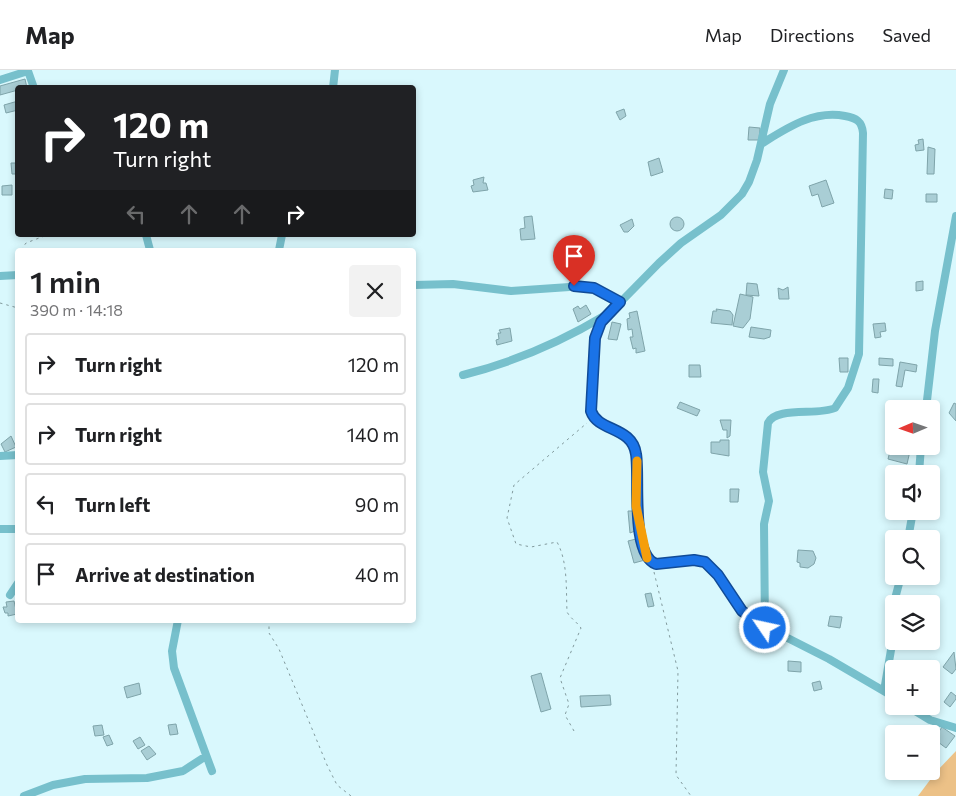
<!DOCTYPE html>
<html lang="en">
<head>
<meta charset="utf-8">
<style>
  body { margin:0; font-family:Commissioner,sans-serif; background:#f2f2f2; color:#202124; height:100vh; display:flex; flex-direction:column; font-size:19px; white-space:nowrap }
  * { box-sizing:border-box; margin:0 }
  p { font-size:16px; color:#757577 }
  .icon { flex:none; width:28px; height:28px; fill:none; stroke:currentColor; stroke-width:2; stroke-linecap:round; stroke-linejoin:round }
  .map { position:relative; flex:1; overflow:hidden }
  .side { position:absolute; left:15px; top:178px; width:401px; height:375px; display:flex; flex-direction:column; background:#fff; border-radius:5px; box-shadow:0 2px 8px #0003 }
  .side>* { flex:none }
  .banner { position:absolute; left:15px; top:15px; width:401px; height:152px; border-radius:5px; box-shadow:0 2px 8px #0003; background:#202124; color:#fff; overflow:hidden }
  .needle { width:32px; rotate:268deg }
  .tools { position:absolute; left:885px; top:330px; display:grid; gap:10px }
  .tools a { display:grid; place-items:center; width:55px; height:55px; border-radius:5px; background:#fff; box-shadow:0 2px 8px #0003; font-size:25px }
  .pin { position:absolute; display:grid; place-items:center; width:42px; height:42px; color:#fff; margin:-51px -21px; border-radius:50% 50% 50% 0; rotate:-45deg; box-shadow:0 0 5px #0007 }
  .pin .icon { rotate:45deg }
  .me { position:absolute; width:55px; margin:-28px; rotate:304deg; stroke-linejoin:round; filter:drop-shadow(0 0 4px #0008) }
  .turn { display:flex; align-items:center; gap:18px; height:105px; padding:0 15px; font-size:22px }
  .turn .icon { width:65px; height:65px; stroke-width:2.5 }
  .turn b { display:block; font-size:35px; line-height:42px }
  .lanes { display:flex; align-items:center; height:48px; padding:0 15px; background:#0003; justify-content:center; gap:25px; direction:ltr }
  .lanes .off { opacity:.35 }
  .round { display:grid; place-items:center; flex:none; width:52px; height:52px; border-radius:5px; background:#f2f2f2 }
  .head { display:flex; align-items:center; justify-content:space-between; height:85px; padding:0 15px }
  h1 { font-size:30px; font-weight:600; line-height:38px }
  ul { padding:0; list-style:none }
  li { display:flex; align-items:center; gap:15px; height:62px; margin:0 10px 8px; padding:0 5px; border:2px solid #e0e0e0; border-radius:5px }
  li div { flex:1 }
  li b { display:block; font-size:19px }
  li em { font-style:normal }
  header { display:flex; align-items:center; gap:30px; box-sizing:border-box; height:70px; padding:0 25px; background:#fff; border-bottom:1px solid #e0e0e0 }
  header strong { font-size:24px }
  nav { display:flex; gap:28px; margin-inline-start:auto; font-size:18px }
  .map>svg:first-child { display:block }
  .green { fill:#ecc187 }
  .building { fill:#a9ced5; stroke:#7fa4aa }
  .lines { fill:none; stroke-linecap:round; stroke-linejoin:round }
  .path { stroke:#829a9d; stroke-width:1; stroke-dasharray:2.5 4; stroke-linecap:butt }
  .street { stroke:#77c0cc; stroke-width:8 }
  .route-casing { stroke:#114b97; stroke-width:12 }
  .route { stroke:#1a73e8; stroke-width:9 }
  .slow { stroke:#f59e0b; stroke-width:9 }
</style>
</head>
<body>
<header>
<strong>Map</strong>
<nav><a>Map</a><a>Directions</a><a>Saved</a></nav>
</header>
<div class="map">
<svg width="956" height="726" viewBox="0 0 956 726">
  <rect width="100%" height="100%" fill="#d9f8fd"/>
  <path class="green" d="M956 681V726H918L936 702Z"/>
  <path class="building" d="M25 9 27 18H18V20L0 25V16Z
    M18 31V40L6 43 4 35Z
    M624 39 626 46 620 50 616 42Z
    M749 57 760 58 759 70H748Z
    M923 69 924 80 916 81 915 75 919 74 918 70Z
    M928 77 935 79 934 104H927Z
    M659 88 663 102 651 106 648 92Z
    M11 93H18V104H12Z
    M484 107 483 113H486L488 120 473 122 471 116 474 115 473 110Z
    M826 110 834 133 822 137 818 124 812 126 809 116Z
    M12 115V125H2V116Z
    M885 119 893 120 892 129 884 128Z
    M926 124H937V132H926Z
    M532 146 535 169 521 170 520 159 525 158 524 147Z
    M670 154a7 7 0 1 1 14 0a7 7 0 1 1-14 0Z
    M632 149 634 156 628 162H624L620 155Z
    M923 211V220L916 221V212Z
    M747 213 757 214 759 226 746 225Z
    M788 217 789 229H779L778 218 783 220Z
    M740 224 753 227 750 249 743 258 733 256Z
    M586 235 591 244 578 252 573 239 578 236 580 239Z
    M716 239 730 241 733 245 732 255 711 253 713 241H717Z
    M637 241 645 281 636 283V278L633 279 630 267H633L632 259 628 260 627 249 630 248 629 243Z
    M612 252 621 254 617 270 608 269Z
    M885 253 886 261 880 262 881 267 875 268 873 254Z
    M751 257 771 260 770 267 764 269 749 267Z
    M510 258 512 271 497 275 496 270 499 269 498 263H501L499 260Z
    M839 288H848V302H840Z
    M879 288 893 289V296L879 295Z
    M900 292 917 295 916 302 905 300 902 317 896 316Z
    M689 295H700L701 307H689Z
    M873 309H879L878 323 872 322Z
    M680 332 700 340 697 346 677 338Z
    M954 333 956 334V351L949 343Z
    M720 350H731L730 366 727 368V360H723Z
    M11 366 16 377 5 382 1 374Z
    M720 370H729V386L711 383V372H720Z
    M891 377 910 381 907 394 888 389Z
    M730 419H739L738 432H730Z
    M628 441H634L635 461 630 463Z
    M640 468 645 490 634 493 628 471Z
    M798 480 813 481 816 488 814 494 808 498 800 497V493L797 492Z
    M651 523 654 536 648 537 645 524Z
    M14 531 17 544 8 546V543H5L3 537H7L6 532Z
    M830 546 842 547 840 558 828 556Z
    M954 582 956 599 952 604 943 597Z
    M788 591 801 592V602L788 601Z
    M541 603 551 639 541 642 531 606Z
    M820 611 822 619 814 621 812 613Z
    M139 613 141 624 127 628 124 617Z
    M951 622 956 626V629L950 637 944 632Z
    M610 625 611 635 581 637 580 626Z
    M176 654 178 664 170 665 168 655Z
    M102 655 104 665 95 666 93 656Z
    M942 657 955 666 946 678 934 669Z
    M109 665 113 674 107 676 103 667Z
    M140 667 145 675 138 679 133 671Z
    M149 676 156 684 147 690 141 681Z"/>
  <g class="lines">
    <path class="path" d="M21 180 26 173 47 165
      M0 233 18 238
      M654 502 678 601 676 705 691 726
      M269 550V563L279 579 327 695 337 715 351 726
      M574 661 565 645 569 634 560 608 581 558C576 551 571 549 567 542 566 519 568 492 557 472L531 477 516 474 507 448 514 415 587 353"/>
    <path class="street" d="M784 0 770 34 757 90 749 112 742 124 721 145 681 173 659 193 601 252 593 277 591 341C598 361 629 358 635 380 639 394 636 409 635 423 635 443 639 473 649 491 665 503 689 483 706 493 727 505 732 535 752 550L829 589 894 627
      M0 10 28 1 34 18
      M333 18 335 0
      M761 74C787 58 813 40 845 46 856 48 862 51 863 63L859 284 848 318 835 338C818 346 776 336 768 353L763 402 769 431 764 454 765 558
      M146 165 150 180
      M279 180 282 165
      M0 206 18 205
      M414 215 453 214 511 221 584 216 594 218 620 232
      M463 305C514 292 559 273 604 246
      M926 339 935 261 956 146
      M0 386 18 385
      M919 404 921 376
      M0 459H18
      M908 469 913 441
      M10 525 18 513
      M178 550 172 581 174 598 212 701
      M884 621 892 574V540L901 506
      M907 636 930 650 956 658
      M24 726 53 715 85 709 147 708 183 701 206 686"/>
  </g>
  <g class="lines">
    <defs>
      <path id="route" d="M574 216 594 218 620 232 601 252 595 268 591 341C598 362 632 356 636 384 640 407 630 484 656 494L694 490 705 492 718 505 742 541 765 558"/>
    </defs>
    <use href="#route" class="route-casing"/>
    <use href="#route" class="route"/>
    <path class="slow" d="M637 391 636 436 647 488"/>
  </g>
</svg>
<div class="tools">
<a><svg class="needle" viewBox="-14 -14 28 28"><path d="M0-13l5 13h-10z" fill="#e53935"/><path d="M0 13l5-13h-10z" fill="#757577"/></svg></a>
<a><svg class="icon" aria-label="sound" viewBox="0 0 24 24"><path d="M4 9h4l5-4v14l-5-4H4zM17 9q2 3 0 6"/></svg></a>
<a><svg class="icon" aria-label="search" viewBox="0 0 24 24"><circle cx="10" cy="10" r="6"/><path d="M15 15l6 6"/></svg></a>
<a><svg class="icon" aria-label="layers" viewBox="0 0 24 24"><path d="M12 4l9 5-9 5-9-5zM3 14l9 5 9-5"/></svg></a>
<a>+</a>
<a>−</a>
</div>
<div class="pin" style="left:574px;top:216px;background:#d93025"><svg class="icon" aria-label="arrive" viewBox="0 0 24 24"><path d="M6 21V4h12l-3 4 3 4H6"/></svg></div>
<svg class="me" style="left:765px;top:558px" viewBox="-20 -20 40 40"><circle r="17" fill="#1a73e8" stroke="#fff" stroke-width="3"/><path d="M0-11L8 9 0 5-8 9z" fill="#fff"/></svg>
<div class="banner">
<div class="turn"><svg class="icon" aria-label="right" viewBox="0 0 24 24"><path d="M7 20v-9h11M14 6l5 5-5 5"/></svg><div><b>120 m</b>Turn right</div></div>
<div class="lanes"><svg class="icon off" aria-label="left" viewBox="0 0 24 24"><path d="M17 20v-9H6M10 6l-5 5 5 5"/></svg><svg class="icon off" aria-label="ahead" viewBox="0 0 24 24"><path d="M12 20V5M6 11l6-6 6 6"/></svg><svg class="icon off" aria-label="ahead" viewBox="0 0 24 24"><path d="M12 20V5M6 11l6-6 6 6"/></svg><svg class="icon" aria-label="right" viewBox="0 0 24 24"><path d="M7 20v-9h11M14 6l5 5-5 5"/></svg></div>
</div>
<section class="side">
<div class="head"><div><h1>1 min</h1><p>390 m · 14:18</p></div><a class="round"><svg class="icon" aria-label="close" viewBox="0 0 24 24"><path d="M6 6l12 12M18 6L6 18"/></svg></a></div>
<ul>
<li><svg class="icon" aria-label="right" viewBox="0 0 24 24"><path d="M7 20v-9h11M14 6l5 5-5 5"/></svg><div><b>Turn right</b></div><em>120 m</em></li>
<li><svg class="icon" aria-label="right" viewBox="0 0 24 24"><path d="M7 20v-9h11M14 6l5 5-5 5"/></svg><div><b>Turn right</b></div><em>140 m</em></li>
<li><svg class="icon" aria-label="left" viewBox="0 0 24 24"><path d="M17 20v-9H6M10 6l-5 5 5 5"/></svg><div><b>Turn left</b></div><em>90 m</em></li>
<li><svg class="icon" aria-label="arrive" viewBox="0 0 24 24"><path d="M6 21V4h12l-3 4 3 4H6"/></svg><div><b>Arrive at destination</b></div><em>40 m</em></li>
</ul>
</section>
</div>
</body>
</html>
